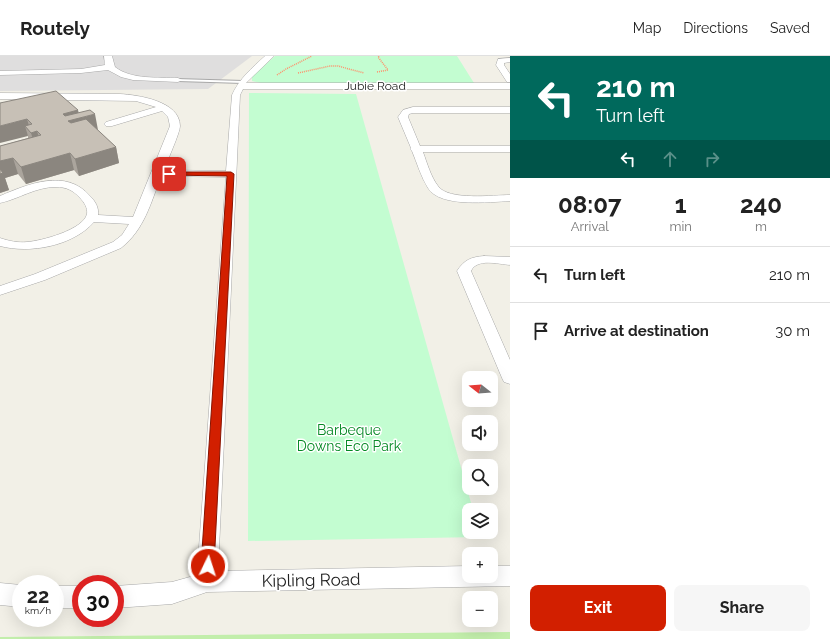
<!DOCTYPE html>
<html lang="en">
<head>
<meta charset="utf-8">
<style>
  body { margin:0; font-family:Raleway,sans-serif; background:#f6f6f6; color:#222; height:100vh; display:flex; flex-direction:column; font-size:15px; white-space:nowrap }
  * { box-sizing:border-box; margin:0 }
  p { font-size:13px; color:#767676 }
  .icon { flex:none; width:22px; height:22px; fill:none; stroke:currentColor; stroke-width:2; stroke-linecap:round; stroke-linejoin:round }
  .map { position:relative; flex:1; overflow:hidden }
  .drawer { display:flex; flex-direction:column; background:#fff; width:320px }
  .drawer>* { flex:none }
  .guide { background:#00695c; color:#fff; overflow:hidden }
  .needle { width:26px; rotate:287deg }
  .tools { position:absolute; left:462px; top:315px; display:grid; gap:8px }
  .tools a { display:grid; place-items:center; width:36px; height:36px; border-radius:8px; background:#fff; box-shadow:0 4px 16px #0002; font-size:20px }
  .speed { position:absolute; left:12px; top:519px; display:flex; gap:8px; font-size:20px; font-weight:700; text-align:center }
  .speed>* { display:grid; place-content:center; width:52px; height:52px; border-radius:50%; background:#fff; box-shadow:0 4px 16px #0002; line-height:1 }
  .speed small { font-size:10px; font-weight:400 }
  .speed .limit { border:6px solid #d22; background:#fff; color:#111 }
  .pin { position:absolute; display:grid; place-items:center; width:34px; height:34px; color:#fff; margin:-17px; border-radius:8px; box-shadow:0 2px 6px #0006 }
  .me { position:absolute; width:44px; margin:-22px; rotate:4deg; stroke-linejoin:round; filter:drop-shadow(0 0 3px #0008) }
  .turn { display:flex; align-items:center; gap:14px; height:84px; padding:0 20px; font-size:18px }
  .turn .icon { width:52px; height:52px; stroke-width:2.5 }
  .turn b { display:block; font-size:28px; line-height:34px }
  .lanes { display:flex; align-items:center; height:38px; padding:0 20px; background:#0003; justify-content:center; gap:20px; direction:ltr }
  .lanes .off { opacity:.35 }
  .eta { display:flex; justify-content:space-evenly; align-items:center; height:68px; text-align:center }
  .eta b { font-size:24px; font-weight:700; line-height:28px }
  .primary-button { display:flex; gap:8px; margin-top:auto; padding:8px 20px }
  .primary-button a { flex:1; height:46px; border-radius:8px; background:#d21f00; color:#fff; font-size:16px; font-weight:700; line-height:46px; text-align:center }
  .primary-button a+a { background:#f6f6f6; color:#222 }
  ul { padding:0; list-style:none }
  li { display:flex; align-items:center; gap:12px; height:56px; padding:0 20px; border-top:1px solid #e0e0e0 }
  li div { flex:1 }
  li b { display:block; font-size:15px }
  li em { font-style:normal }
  header { display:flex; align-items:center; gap:24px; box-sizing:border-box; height:56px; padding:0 20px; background:#fff; border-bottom:1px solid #e0e0e0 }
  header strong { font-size:19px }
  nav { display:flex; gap:22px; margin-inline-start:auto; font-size:14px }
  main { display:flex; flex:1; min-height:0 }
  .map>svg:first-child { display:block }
  .residential { fill:#dfdede }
  .grass { fill:#c2eeab }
  .park { fill:#c3fdd1 }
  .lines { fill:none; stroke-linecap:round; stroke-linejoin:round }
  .lane-casing { stroke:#a8a8a8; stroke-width:2 }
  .street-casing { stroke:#a8a8a8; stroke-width:1 }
  .path { stroke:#ff906b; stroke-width:1.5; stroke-dasharray:1 1; stroke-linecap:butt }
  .lane { fill:#fff; fill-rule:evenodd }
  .street { fill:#fff; fill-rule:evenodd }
  .wall { fill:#aba59d }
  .shaded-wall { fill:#8b867f }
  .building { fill:#c7c0b6; stroke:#8b867f }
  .route { fill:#d21f00; stroke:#881400 }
  .labels { text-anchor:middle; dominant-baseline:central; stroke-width:3; stroke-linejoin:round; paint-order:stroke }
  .far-street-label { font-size:12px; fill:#212121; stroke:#fff }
  .park-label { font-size:14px; fill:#058924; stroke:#fff }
  .near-street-label { font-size:17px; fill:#212121; stroke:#fff }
</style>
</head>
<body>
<header>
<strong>Routely</strong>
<nav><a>Map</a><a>Directions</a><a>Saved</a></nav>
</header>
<main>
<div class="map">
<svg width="510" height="583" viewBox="0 0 510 583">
  <rect width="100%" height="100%" fill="#f2f0e7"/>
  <path class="residential" d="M0 0H252L208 33 0 35Z"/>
  <path class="grass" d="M510 576V583H0V581Z"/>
  <path class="park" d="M275 0H457L474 27H261L252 25V20Z
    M249 37 356 38 473 454H469V476H479L480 481 248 485Z"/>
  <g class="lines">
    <defs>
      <path id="lane" d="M176 23 243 25 245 26 243 27 178 25 176 24Z"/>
      <path id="street" d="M104 0H112L115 11C132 24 158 21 178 22L182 24 178 26 133 24 121 21 108 14 81 17 0 19V15L81 13 105 9Z
        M265 0H274L246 27H510V33H243L240 39 218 515 469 510V520H491V510H510V530L207 536 172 548 115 552V530L172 526 197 519 226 121 161 120C151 147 144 174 121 192L45 224 0 239V230L35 218 113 186 122 179 129 168 94 166C73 190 30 198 0 190V182C9 185 18 187 27 186 41 185 83 174 87 158 88 152 84 146 80 142 73 134 66 131 56 131 35 131 19 143 0 147V140C28 128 66 112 90 140 95 145 99 151 98 159L133 161 170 70 168 61 162 55 112 70H106L104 68 106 66 156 51 136 45 0 43V37L120 38C138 39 180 45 180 70 180 77 167 105 164 114L226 115 232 39C239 23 252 12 265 0Z
        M510 2V6L504 7V9L510 18V26H507L496 9 498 3Z
        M413 51H510V57H413L409 58 408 61 420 90H510V96H423C427 107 431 121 438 130 448 145 494 139 510 139V145C490 146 440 152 428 132 421 121 417 107 412 95L410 93 411 92 398 61 403 54Z
        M484 200 510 201V209C498 208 477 202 471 215L510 304V328L504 326 502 322 457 215C464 204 471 201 484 200Z
        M0 527 21 529V551L0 549Z
        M55 530H81V552H55Z"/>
    </defs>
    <use href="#lane" class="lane-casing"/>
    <use href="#street" class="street-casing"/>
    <path class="path" d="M377 16 388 14 378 1 379 0
      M298 17 330 10H338L364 17
      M277 19 286 13 312 0"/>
    <use href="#lane" class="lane"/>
    <use href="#street" class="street"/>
  </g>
  <path class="wall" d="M0 47 78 54V57L116 91 119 107 79 120 74 114 26 128 18 118 5 122 9 134 0 137V90L28 82V80Z"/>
  <path class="shaded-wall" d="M78 54 80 62 95 58 98 74 70 73 63 58Z
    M27 63 31 77 37 75 42 92 36 93 31 77 25 70 28 80 0 87V70Z
    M116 91 119 107 79 120 75 103Z
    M70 97 74 114 26 128 21 111Z
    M13 102 18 118 5 122 9 134 0 137V105Z"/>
  <path class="building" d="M56 35 78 54 63 58 65 60 90 54 95 58 68 65 71 67 86 63 116 91 75 103 70 97 21 111 13 102 0 105V90L41 79 37 75 31 77 25 70 32 68 27 63 0 70V47Z
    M0 113 3 117 0 118Z"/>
  <path class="route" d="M167 116H231L234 118 214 510 212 514 208 516 203 514 201 510 227 120 169 119 166 118Z"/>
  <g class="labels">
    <g class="far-street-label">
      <text x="375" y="30">Jubie Road</text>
    </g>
    <g class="park-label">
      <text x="349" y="374">Barbeque<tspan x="349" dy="16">Downs Eco Park</tspan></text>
    </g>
    <g class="near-street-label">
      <text transform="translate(311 524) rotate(-1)">Kipling Road</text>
    </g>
  </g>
</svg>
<div class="tools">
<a><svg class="needle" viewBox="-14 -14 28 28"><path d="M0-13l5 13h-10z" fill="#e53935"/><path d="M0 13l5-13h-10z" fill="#767676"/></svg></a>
<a><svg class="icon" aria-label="sound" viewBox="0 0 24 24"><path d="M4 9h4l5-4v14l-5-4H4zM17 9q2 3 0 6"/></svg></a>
<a><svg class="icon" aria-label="search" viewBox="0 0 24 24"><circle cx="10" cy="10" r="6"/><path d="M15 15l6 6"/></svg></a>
<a><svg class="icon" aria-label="layers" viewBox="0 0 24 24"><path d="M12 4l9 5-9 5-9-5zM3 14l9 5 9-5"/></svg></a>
<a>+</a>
<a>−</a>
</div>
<div class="speed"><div>22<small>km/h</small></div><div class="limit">30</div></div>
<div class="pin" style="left:169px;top:118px;background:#d93025"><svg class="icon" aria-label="arrive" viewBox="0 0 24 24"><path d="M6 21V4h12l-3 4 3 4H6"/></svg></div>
<svg class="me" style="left:208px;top:510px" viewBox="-20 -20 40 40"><circle r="17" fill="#d21f00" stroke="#fff" stroke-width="3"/><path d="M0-11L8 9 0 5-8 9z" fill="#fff"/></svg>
</div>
<section class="drawer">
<div class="guide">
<div class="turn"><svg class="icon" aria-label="left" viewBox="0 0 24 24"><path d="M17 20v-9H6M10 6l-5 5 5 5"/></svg><div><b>210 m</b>Turn left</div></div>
<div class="lanes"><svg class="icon" aria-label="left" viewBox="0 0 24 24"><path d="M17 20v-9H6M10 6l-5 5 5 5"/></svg><svg class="icon off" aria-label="ahead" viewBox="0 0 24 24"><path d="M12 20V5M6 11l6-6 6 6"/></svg><svg class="icon off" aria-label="right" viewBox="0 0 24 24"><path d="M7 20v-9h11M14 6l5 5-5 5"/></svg></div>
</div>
<div class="eta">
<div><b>08:07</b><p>Arrival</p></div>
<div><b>1</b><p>min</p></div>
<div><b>240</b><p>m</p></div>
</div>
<ul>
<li><svg class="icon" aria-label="left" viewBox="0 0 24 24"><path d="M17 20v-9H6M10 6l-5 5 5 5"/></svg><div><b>Turn left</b></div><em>210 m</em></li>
<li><svg class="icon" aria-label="arrive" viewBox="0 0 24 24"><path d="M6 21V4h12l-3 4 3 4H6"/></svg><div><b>Arrive at destination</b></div><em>30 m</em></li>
</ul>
<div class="primary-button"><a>Exit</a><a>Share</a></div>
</section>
</main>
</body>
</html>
